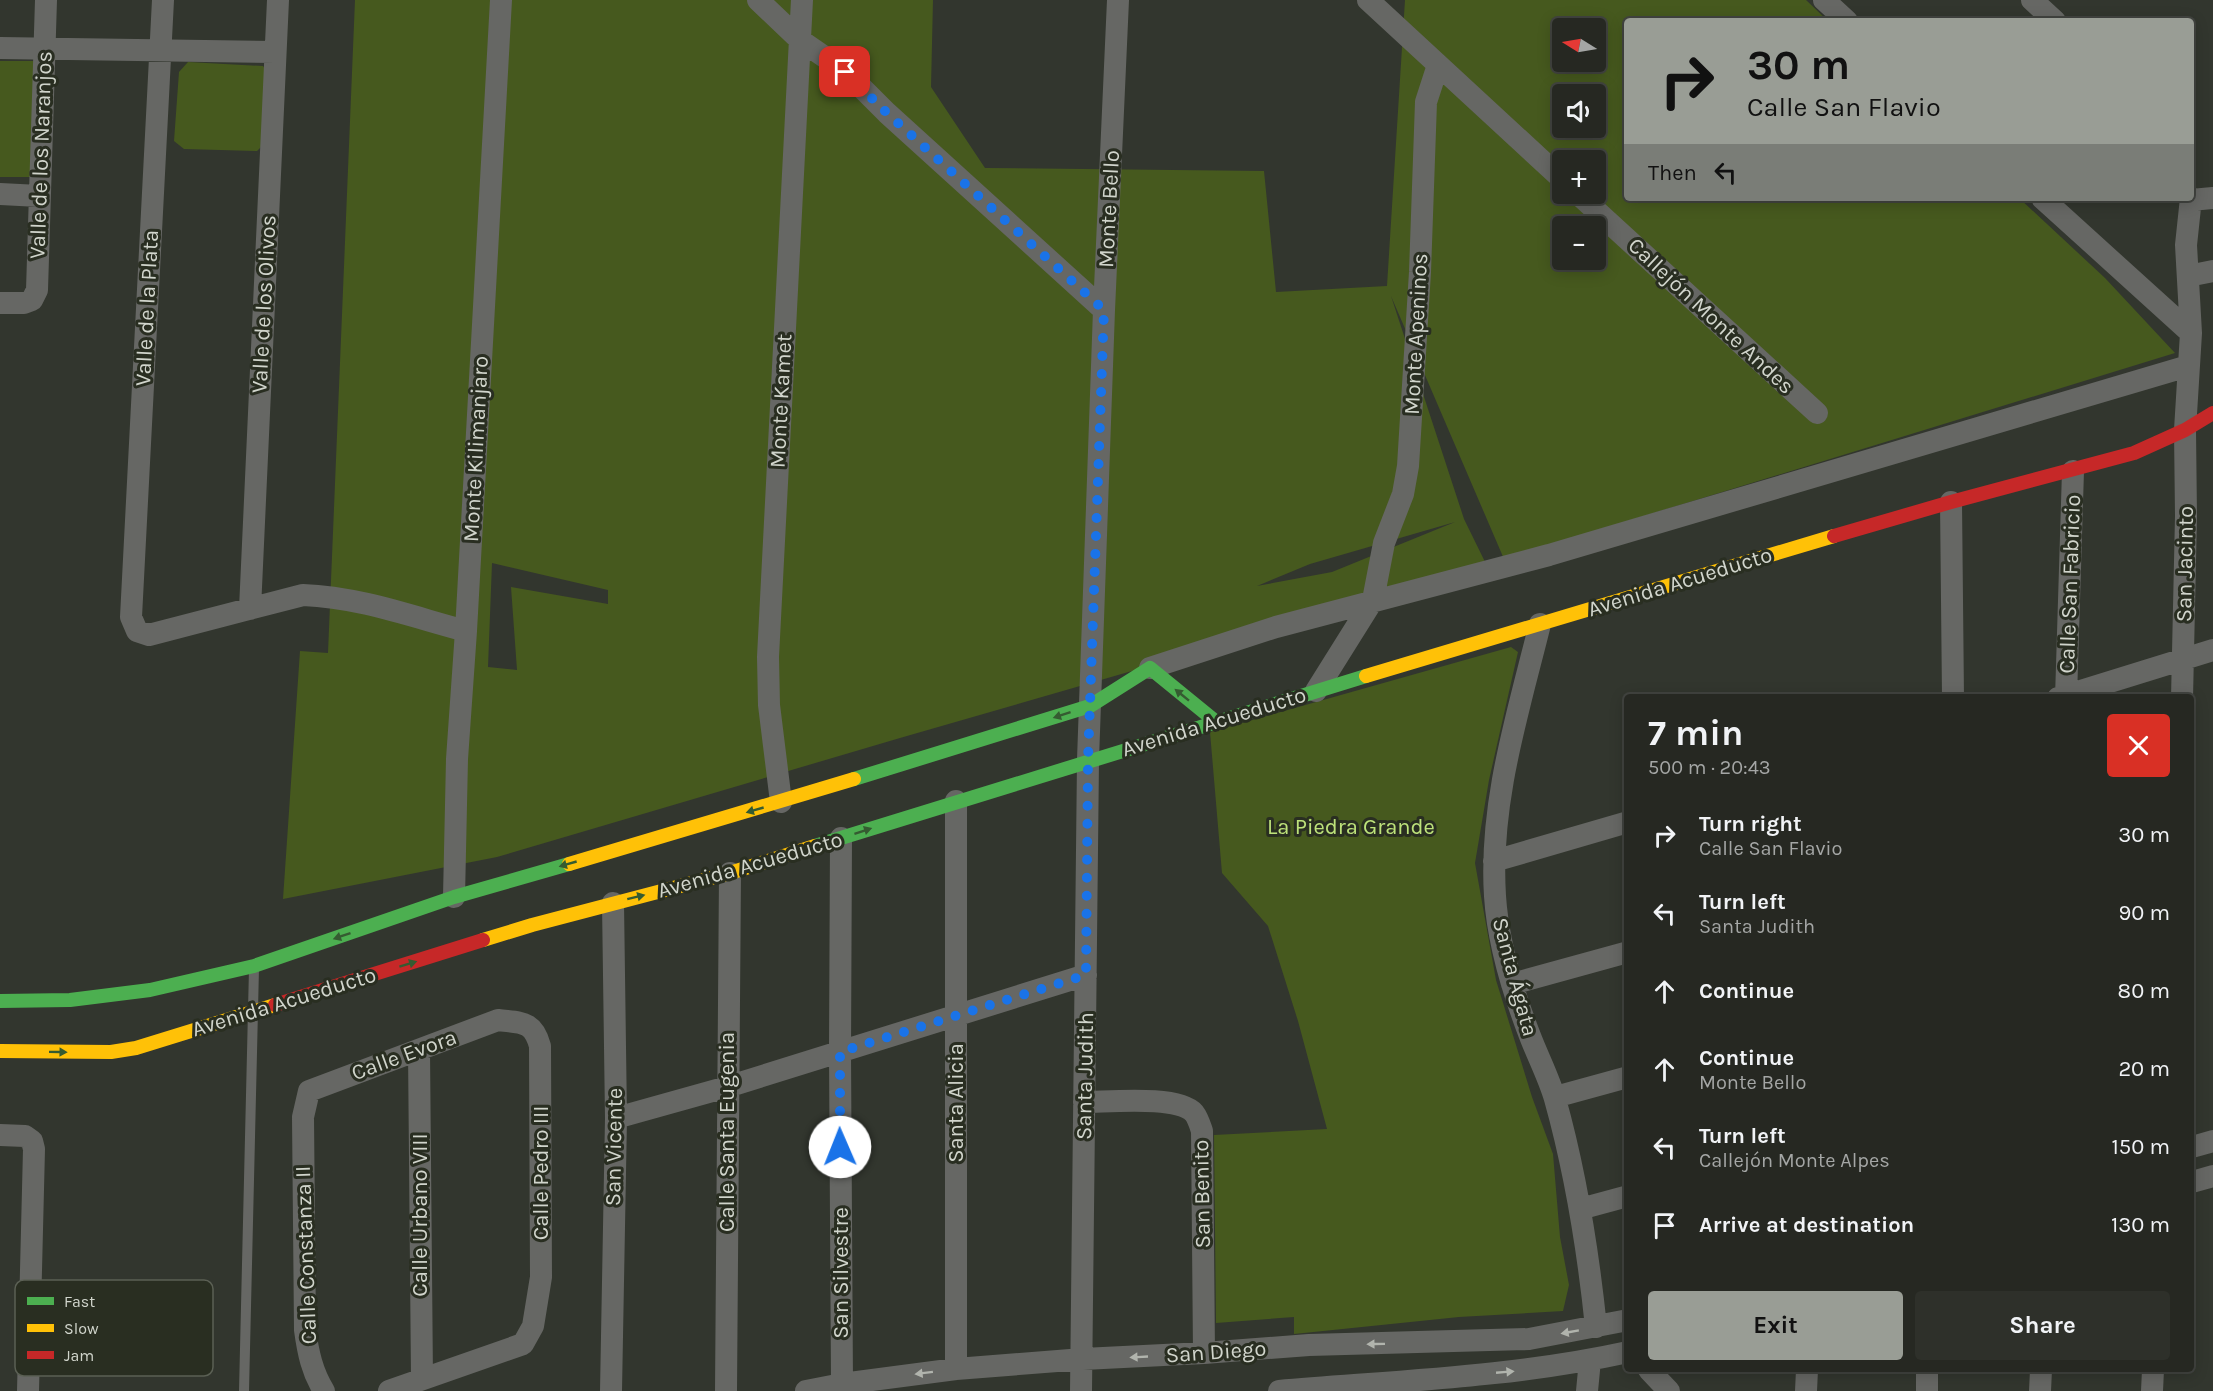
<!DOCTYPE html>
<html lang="en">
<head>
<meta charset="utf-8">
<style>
  body { margin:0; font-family:Karla,sans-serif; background:#2e302a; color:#f1f3f6; height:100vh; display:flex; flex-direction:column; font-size:22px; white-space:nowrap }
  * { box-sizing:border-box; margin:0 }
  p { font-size:20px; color:#a4a6a5 }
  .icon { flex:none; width:33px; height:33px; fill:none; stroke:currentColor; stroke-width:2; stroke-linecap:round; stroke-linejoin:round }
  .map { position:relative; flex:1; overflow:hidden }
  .panel { position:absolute; left:1624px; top:694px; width:570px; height:678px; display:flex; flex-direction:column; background:#262822; border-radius:6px; box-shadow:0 3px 15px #0003,0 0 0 2px #424440 }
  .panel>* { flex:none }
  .guide { position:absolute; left:1624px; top:18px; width:570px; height:183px; border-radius:6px; box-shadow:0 3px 15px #0003,0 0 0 2px #424440; background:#999d95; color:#111; overflow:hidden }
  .needle { width:39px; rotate:281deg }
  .controls { position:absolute; left:1552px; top:18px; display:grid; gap:12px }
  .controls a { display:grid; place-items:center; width:54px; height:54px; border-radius:6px; background:#262822; box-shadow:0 3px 15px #0003,0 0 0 2px #424440; font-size:30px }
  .pin { position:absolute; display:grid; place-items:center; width:51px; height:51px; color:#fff; margin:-26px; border-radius:12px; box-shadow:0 3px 9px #0006 }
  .me { position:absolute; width:66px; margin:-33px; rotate:359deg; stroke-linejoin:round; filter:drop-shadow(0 0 4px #0008) }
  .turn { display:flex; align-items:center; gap:21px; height:126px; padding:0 24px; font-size:27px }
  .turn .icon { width:78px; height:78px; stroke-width:2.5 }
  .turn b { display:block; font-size:42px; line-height:51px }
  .then { display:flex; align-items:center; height:57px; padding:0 24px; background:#0003; gap:12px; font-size:22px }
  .round { display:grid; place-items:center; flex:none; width:63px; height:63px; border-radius:6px; background:#2e302a }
  .headline { display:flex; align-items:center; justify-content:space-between; height:102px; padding:0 24px }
  h1 { font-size:36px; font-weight:700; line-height:45px }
  .cta { display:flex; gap:12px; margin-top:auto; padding:12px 24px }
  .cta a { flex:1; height:69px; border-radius:6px; background:#999d95; color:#111; font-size:24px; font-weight:700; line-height:69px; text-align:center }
  .cta a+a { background:#2e302a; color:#f1f3f6 }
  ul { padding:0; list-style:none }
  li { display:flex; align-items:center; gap:18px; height:78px; padding:0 24px }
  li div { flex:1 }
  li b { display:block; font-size:22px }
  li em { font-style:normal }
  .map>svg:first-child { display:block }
  .green { fill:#46591e; fill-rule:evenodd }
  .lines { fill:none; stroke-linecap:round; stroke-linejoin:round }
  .lane { stroke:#666764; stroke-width:10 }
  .street { stroke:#666764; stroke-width:22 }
  .fast { stroke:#4caf50; stroke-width:14 }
  .slow { stroke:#ffc107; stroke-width:14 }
  .jam { stroke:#c62828; stroke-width:14 }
  .oneway { fill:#355b31 }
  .oneway2 { fill:#b1b4ad }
  .route { stroke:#1a73e8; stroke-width:10; stroke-dasharray:0 18 }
  .labels { text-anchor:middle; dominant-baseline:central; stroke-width:6; stroke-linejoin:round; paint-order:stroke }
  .street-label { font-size:22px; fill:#d1d5cc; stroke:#292e21 }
  .park-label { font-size:22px; fill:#bde27a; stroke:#292e21 }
  .key { fill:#292e21; stroke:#5b6054; stroke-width:1.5 }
  .key-label { font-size:16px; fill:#d1d5cc }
</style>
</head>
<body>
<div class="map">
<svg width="2213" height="1391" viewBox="0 0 2213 1391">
  <rect width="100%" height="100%" fill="#32362e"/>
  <path class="green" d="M355 0H933L931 87 985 168 1264 171 1276 292 1387 286 1405 0H1806L1828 21H1628V198H2019L2105 278 2175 353 1504 559 1391 296 1464 519 1488 568 900 738 497 857 283 899 300 651 328 653ZM1563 28H1596V62H1563ZM1563 94H1596V128H1563ZM1563 160H1596V194H1563ZM1563 226H1596V260H1563ZM1455 522 1332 572 1257 586 1310 564ZM492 563 608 590V604L511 587 517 670 488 667Z
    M0 61H34L32 177H0Z
    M188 62 263 66 269 75 263 145 257 151 184 149 174 141 179 72Z
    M1511 647 1518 652 1489 780 1475 863 1496 980 1532 1097 1553 1154 1560 1237 1569 1285 1563 1311 1459 1317 1294 1334V1317L1216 1323 1214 1135 1327 1129 1298 1021 1268 926 1222 873 1210 732Z"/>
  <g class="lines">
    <path class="lane" d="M244 1391 254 968"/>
    <path class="street" d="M163 0 131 617 137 631 149 635 303 595C359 597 413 617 466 631
      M758 0 800 40 845 71 887 113 1104 310
      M1368 0 1563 180
      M1824 0 1847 21
      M2032 0 2055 21
      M0 48 275 52
      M0 194 39 196
      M1578 194 1817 413
      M2042 198 2191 333
      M2191 200 2213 198
      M2188 276 2213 271
      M0 303H24L32 300 37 290 46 0
      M1951 502 1953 698
      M250 609 278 0
      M1540 624C1518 713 1489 803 1495 896 1498 943 1513 992 1530 1036 1538 1057 1549 1078 1555 1099 1576 1174 1588 1250 1596 1327
      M1150 668 1276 627 1549 555 2188 366
      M1316 691 1373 600 1384 543 1403 494 1408 466 1420 272 1426 102 1438 65
      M2058 698 2213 650
      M2066 698 2073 471
      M2182 698 2186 516 2185 430 2191 333 2186 245 2191 198
      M956 801V1369
      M781 802 769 705 768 657 802 0
      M841 838 840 1052 842 1384
      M1494 861 1628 822
      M454 897 457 759 466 631 501 0
      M1512 984 1628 952
      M419 1050 422 1379
      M1555 1097 1628 1077
      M1084 1102C1109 1102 1178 1095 1194 1113 1198 1118 1200 1125 1202 1131L1204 1353
      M616 1118 727 1087 1086 975
      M0 1135 25 1136 32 1141 34 1149 28 1391
      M2192 1147 2213 1141
      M2192 1182 2213 1176
      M1580 1209 1628 1196
      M1649 1370 1669 1391
      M324 1391C312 1372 308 1352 305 1330L303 1117 309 1091 498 1020C521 1023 533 1020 540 1046L541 1277 533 1326 523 1344 389 1391
      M611 1391 616 1118 613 903
      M726 1391 730 873
      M806 1391 842 1384 956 1369 1083 1359 1204 1353 1309 1345 1529 1339 1628 1320
      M1081 1391 1088 760 1104 310 1118 0
      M1279 1391C1395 1381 1514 1377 1628 1352
      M1587 1391 1590 1360
      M1806 1391 1807 1370
      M1927 1391V1370
      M2040 1391 2041 1370
      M2152 1391 2153 1370"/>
    <path class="fast" d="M854 779 1090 706 1150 668 1215 721
      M815 846 1366 676
      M0 1001 70 1000 150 990 254 966 454 897 569 864"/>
    <path class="slow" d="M1366 676 1834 536
      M569 864 854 779
      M483 940 532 925 730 873 815 846
      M0 1051 111 1052 136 1048 275 1005"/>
    <path class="jam" d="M1834 536 1951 502 2134 453 2185 430 2213 413
      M275 1005 483 940"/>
  </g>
  <defs><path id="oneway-solid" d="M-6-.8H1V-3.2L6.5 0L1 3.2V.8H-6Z" transform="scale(1.5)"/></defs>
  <g class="oneway">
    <use href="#oneway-solid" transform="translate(1182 695) rotate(-141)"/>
    <use href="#oneway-solid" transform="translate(1062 715) rotate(162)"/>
    <use href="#oneway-solid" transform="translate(755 810) rotate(164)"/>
    <use href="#oneway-solid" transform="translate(863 831) rotate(-18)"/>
    <use href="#oneway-solid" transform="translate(568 864) rotate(164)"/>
    <use href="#oneway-solid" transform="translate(636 897) rotate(-14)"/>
    <use href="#oneway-solid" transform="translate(342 936) rotate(161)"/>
    <use href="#oneway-solid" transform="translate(408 964) rotate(-17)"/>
    <use href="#oneway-solid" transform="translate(58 1052) rotate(1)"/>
  </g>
  <g class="oneway2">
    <use href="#oneway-solid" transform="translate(1570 1332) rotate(170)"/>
    <use href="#oneway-solid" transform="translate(1376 1344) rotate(179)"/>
    <use href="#oneway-solid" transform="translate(1139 1357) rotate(177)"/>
    <use href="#oneway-solid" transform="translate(1505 1372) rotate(-5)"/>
    <use href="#oneway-solid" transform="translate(924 1373) rotate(173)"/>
  </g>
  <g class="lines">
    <path class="route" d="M840 1147V1052L1086 975 1088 760 1104 310 887 113 845 72"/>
  </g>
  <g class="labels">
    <g class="street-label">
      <text transform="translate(41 155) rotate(-88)">Valle de los Naranjos</text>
      <text transform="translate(1109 209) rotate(-87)">Monte Bello</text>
      <text transform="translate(264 304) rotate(-87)">Valle de los Olivos</text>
      <text transform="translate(147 308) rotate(-87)">Valle de la Plata</text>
      <text transform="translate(1711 316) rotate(43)">Callejón Monte Andes</text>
      <text transform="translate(1416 334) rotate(-87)">Monte Apeninos</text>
      <text transform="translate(781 401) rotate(-87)">Monte Kamet</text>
      <text transform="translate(476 449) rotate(-87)">Monte Kilimanjaro</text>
      <text transform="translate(2185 564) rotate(-89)">San Jacinto</text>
      <text transform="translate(1680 582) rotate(-17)">Avenida Acueducto</text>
      <text transform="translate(2070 584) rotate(-88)">Calle San Fabricio</text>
      <text transform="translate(1214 722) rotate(-17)">Avenida Acueducto</text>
      <text transform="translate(750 865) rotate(-16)">Avenida Acueducto</text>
      <text transform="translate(1515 977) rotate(75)">Santa Ágata</text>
      <text transform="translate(284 1002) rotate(-17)">Avenida Acueducto</text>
      <text transform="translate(404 1055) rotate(-20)">Calle Evora</text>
      <text transform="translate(1085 1076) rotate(-89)">Santa Judith</text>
      <text transform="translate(956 1103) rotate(-90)">Santa Alicia</text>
      <text transform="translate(727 1132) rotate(-90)">Calle Santa Eugenia</text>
      <text transform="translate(614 1147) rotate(-89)">San Vicente</text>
      <text transform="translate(541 1173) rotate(-90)">Calle Pedro III</text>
      <text transform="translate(1202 1194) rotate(-91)">San Benito</text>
      <text transform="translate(420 1215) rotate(-90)">Calle Urbano VIII</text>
      <text transform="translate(306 1255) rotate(-92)">Calle Constanza II</text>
      <text transform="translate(841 1273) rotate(-90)">San Silvestre</text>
      <text transform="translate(1216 1352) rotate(-4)">San Diego</text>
    </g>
    <g class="park-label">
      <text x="1351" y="827">La Piedra Grande</text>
    </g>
  </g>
  <rect x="15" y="1280" width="198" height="96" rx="9" class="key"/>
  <rect x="27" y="1297" width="27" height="8" fill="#4caf50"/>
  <rect x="27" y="1324" width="27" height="8" fill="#ffc107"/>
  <rect x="27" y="1351" width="27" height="8" fill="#c62828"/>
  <g class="key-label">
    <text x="64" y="1307">Fast</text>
    <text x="64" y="1334">Slow</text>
    <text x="64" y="1361">Jam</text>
  </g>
</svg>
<div class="controls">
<a><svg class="needle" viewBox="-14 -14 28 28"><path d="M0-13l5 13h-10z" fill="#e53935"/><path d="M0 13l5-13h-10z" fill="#a4a6a5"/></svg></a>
<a><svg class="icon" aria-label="sound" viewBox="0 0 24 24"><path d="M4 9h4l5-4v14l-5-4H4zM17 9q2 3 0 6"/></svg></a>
<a>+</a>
<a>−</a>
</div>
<div class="pin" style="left:845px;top:72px;background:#d93025"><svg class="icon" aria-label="arrive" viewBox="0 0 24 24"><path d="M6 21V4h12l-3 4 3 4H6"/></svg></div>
<svg class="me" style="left:840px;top:1147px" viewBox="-20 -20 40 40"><circle r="19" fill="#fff"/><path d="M0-13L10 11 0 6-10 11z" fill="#1a73e8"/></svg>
<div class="guide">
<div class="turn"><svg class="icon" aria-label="right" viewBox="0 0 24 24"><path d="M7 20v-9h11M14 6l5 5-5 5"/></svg><div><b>30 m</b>Calle San Flavio</div></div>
<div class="then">Then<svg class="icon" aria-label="left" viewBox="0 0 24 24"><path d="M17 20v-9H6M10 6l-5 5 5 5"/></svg></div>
</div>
<section class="panel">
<div class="headline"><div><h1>7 min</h1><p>500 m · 20:43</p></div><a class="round" style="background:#d93025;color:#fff"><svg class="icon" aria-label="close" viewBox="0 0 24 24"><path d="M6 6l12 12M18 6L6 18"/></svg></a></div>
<ul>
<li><svg class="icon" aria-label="right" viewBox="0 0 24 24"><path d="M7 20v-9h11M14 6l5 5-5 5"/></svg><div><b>Turn right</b><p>Calle San Flavio</p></div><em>30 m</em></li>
<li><svg class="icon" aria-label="left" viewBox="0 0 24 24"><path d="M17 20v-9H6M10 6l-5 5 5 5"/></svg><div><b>Turn left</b><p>Santa Judith</p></div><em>90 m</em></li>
<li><svg class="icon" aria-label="ahead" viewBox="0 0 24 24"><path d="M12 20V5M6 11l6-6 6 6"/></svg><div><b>Continue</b></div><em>80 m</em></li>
<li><svg class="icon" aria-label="ahead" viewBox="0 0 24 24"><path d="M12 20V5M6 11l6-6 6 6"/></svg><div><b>Continue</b><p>Monte Bello</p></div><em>20 m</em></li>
<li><svg class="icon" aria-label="left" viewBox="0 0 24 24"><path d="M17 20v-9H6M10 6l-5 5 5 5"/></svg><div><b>Turn left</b><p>Callejón Monte Alpes</p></div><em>150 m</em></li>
<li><svg class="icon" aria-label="arrive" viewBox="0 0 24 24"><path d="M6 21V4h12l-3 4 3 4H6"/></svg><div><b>Arrive at destination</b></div><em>130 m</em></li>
</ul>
<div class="cta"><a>Exit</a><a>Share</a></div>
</section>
</div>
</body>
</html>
